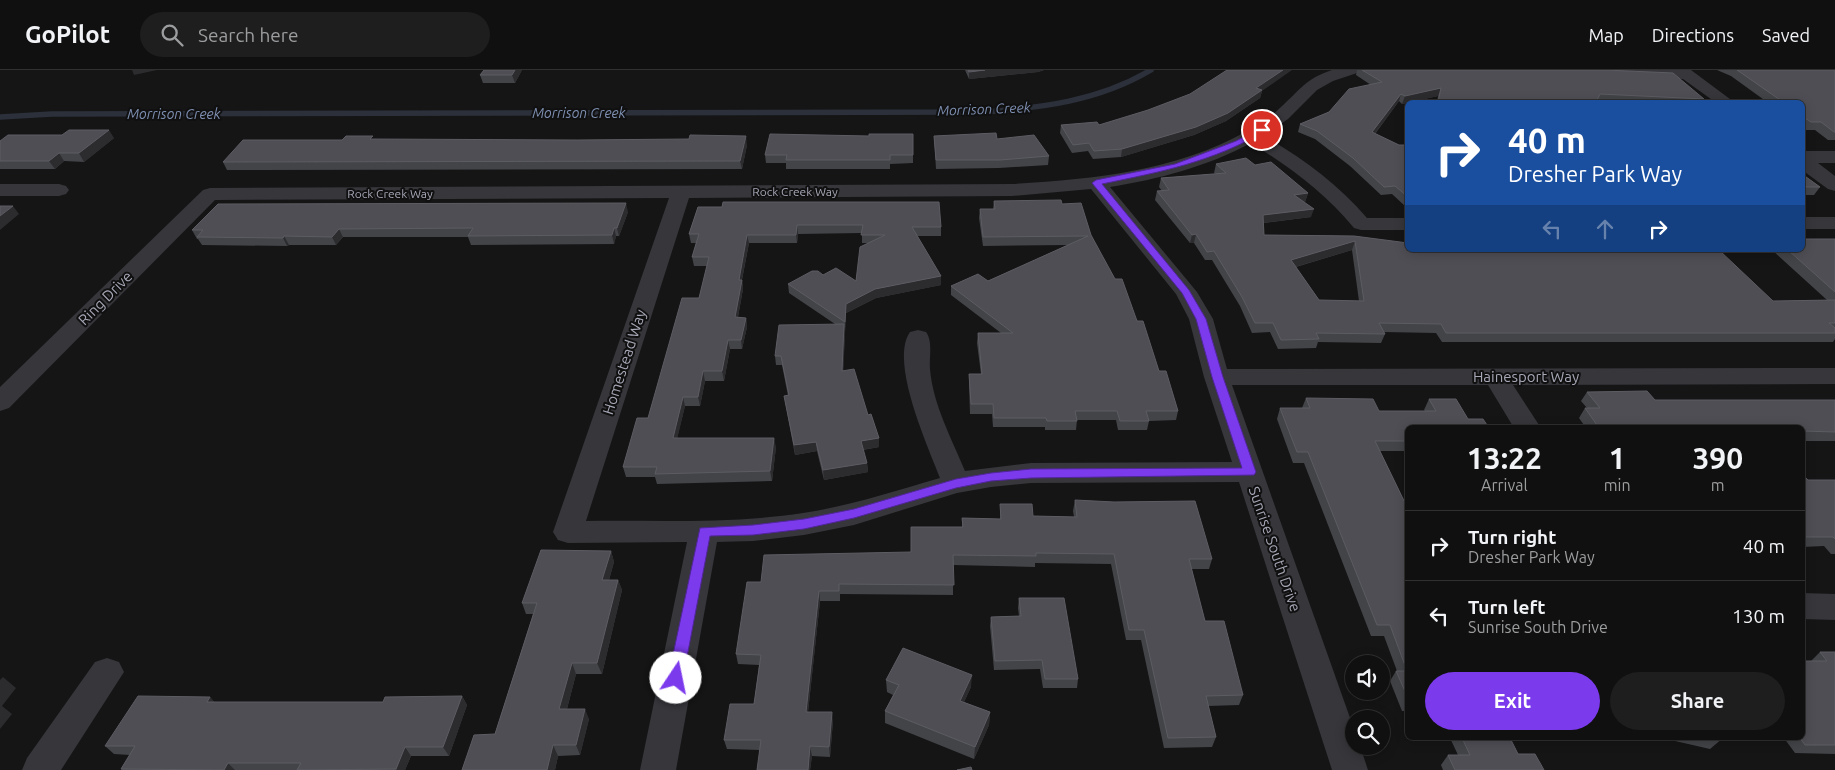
<!DOCTYPE html>
<html lang="en">
<head>
<meta charset="utf-8">
<style>
  body { margin:0; font-family:Ubuntu,sans-serif; background:#1e1e1e; color:#f1f3f6; height:100vh; display:flex; flex-direction:column; font-size:19px; white-space:nowrap }
  * { box-sizing:border-box; margin:0 }
  p { font-size:16px; color:#9c9d9f }
  .icon { flex:none; width:28px; height:28px; fill:none; stroke:currentColor; stroke-width:2; stroke-linecap:round; stroke-linejoin:round }
  .map { position:relative; flex:1; overflow:hidden }
  .drawer { position:absolute; left:1405px; top:355px; width:400px; height:315px; display:flex; flex-direction:column; background:#101010; border-radius:8px; box-shadow:0 2px 12px #0003,0 0 0 1px #303030 }
  .drawer>* { flex:none }
  .top-card { position:absolute; left:1405px; top:30px; width:400px; height:152px; border-radius:8px; box-shadow:0 2px 12px #0003,0 0 0 1px #303030; background:#1a4fa0; color:#fff; overflow:hidden }
  .tools { position:absolute; left:1345px; top:585px; display:grid; gap:10px }
  .tools a { display:grid; place-items:center; width:45px; height:45px; border-radius:50%; background:#101010; box-shadow:0 2px 12px #0003,0 0 0 1px #303030; font-size:25px }
  .pin { position:absolute; display:grid; place-items:center; width:42px; height:42px; color:#fff; margin:-21px; border:2px solid #fff; border-radius:50%; box-shadow:0 1px 5px #0007 }
  .me { position:absolute; width:55px; margin:-28px; rotate:11deg; stroke-linejoin:round; filter:drop-shadow(0 0 4px #0008) }
  .turn { display:flex; align-items:center; gap:18px; height:105px; padding:0 20px; font-size:22px }
  .turn .icon { width:65px; height:65px; stroke-width:2.5 }
  .turn b { display:block; font-size:35px; line-height:42px }
  .lanes { display:flex; align-items:center; height:48px; padding:0 20px; background:#0003; justify-content:center; gap:25px; direction:ltr }
  .lanes .off { opacity:.35 }
  .eta { display:flex; justify-content:space-evenly; align-items:center; height:85px; text-align:center }
  .eta b { font-size:30px; font-weight:700; line-height:35px }
  .cta { display:flex; gap:10px; margin-top:auto; padding:10px 20px }
  .cta a { flex:1; height:58px; border-radius:30px; background:#7c3aed; color:#fff; font-size:20px; font-weight:700; line-height:58px; text-align:center }
  .cta a+a { background:#1e1e1e; color:#f1f3f6 }
  ul { padding:0; list-style:none }
  li { display:flex; align-items:center; gap:15px; height:70px; padding:0 20px; border-top:1px solid #303030 }
  li div { flex:1 }
  li b { display:block; font-size:19px }
  li em { font-style:normal }
  header { display:flex; align-items:center; gap:30px; box-sizing:border-box; height:70px; padding:0 25px; background:#101010; border-bottom:1px solid #303030 }
  header strong { font-size:24px }
  nav { display:flex; gap:28px; margin-inline-start:auto; font-size:18px }
  .search { width:350px; height:45px; background:#1e1e1e; display:flex; align-items:center; gap:12px; box-sizing:border-box; padding:0 18px; border-radius:28px; color:#9c9d9f; font-size:19px }
  .map>svg:first-child { display:block }
  .lines { fill:none; stroke-linecap:round; stroke-linejoin:round }
  .stream { stroke:#2b303a; stroke-width:5.5 }
  .minor { fill:#36363b; fill-rule:evenodd }
  .wall { fill:#434448; fill-rule:evenodd }
  .shaded-wall { fill:#2c2c2f }
  .building { fill:#4e4e54; stroke:#5c5c63; fill-rule:evenodd }
  .route { fill:#7c3aed; stroke:#51269a }
  .labels { text-anchor:middle; dominant-baseline:central; stroke-width:4; stroke-linejoin:round; paint-order:stroke }
  .far-street-label { font-size:12px; fill:#a7a8b6; stroke:#101011 }
  .far-water-label { font-size:14px; font-style:italic; fill:#7e8fb1; stroke:#101011 }
  .street-label { font-size:15px; fill:#a7a8b6; stroke:#101011 }
</style>
</head>
<body>
<header>
<strong>GoPilot</strong>
<div class="search"><svg class="icon" aria-label="search" viewBox="0 0 24 24"><circle cx="10" cy="10" r="6"/><path d="M15 15l6 6"/></svg>Search here</div>
<nav><a>Map</a><a>Directions</a><a>Saved</a></nav>
</header>
<div class="map">
<svg width="1835" height="700" viewBox="0 0 1835 700">
  <rect width="100%" height="100%" fill="#151516"/>
  <g class="lines">
    <path class="stream" d="M0 47 52 44 982 42C1041 38 1099 31 1151 0"/>
    <path class="minor" d="M1332 0H1359L1357 3 1333 11 1317 20 1288 49 1264 66C1303 88 1338 114 1367 148H1408V160H1361L1354 158C1325 123 1290 97 1251 73 1206 97 1159 109 1110 117L1197 222 1213 249 1227 299 1835 298V314L1513 315 1541 358H1514L1488 315H1232L1354 659V676H1360L1368 700H1332L1239 412 1031 413 991 417 957 423 854 455 804 465 753 471 717 472 676 700H640L687 472 568 473 558 470 553 462 669 128 215 130 9 338 0 341V317L203 120 210 118 1012 114C1093 109 1174 102 1247 61 1259 54 1271 47 1281 37 1301 19 1305 9 1332 0ZM1091 119 1176 224 1189 249 1204 307 1232 392 1031 393 965 401C952 369 933 335 930 299 929 288 933 271 926 262L918 260 910 262C889 292 928 376 940 408 895 421 850 436 803 443 732 454 658 450 586 451L689 128 1012 126Z
      M1578 0H1691L1734 32H1715L1683 9 1586 5 1580 3Z
      M1802 81H1835V93H1818L1835 106V121L1828 119 1802 100Z
      M0 114H59L66 116 69 120 66 124 59 126H0Z
      M1802 147H1835V159H1802Z
      M1802 523 1835 524V550L1802 549Z
      M107 588 119 592 124 602 61 700H22L27 688 95 592Z"/>
  </g>
  <path class="wall" d="M484 0H522L515 13H483L480 5Z
    M965 0H1044L1038 2 969 9Z
    M1357 0H1606L1704 29 1701 32H1437L1438 26 1402 34 1399 31 1375 64 1399 75H1408V136H1405L1392 124 1381 125 1350 96 1315 69 1298 62 1300 54 1329 42 1371 15 1356 5Z
    M1717 0H1835V70H1828L1815 60H1806L1802 58V32H1767L1731 6Z
    M1262 21 1260 28 1226 51 1194 65 1121 87 1093 89 1088 81 1072 83 1060 63 1061 55H1099Z
    M913 64V93L890 94V99H786V93H766L765 85 869 66Z
    M934 66 997 69 1049 86 1048 95 999 98 936 99Z
    M114 68 84 92 64 91 55 99H0V71Z
    M375 69 747 75 742 99 227 100 223 92 342 70Z
    M1216 94 1255 95 1308 123 1305 132H1304L1311 147 1263 153 1264 165 1354 166 1773 231 1827 230 1772 180H1802L1835 169V269L1833 272H1442L1436 263 1384 262 1385 264 1381 273 1318 272 1316 278 1278 279 1270 262 1252 263 1240 236 1212 190H1205L1194 173H1190L1155 130 1157 121H1162L1159 117 1161 108 1216 104 1214 103ZM1352 180 1359 231 1319 230 1296 197Z
    M1802 104 1820 117 1814 125H1802Z
    M994 131 1062 134 1091 165 1137 251 1159 301 1178 341 1176 350 1149 351 1147 360H1118L1116 350H1077L1076 360H1045V357H993L992 344H970L969 314V304H981L977 273 978 263H1001L951 225V216L988 211 1068 175 983 176 979 148 980 139H993Z
    M698 137 941 157V166H917L941 206V215L876 228 846 243 843 301 868 345 879 368V377L863 380 867 393 868 402 824 410 817 381 795 385 784 326H788L782 295H776L775 286 835 254 789 223 788 214 823 205 856 211 868 173H862V163L798 164 797 173H749L742 210 743 219 738 247 746 248 747 257 742 279H730L724 311H705L700 336H685L677 368 776 377 772 411 657 414 655 407H626L623 397 648 348 699 228 707 196H694L692 187 696 173H691L689 164Z
    M628 142 619 166H616L614 174 471 175 468 167H343L336 175H289L287 176 202 175 198 169H197L192 160Z
    M1587 322 1655 330H1835V371H1802V358H1586L1579 348 1585 338H1587L1581 331Z
    M1306 328 1379 341H1425L1424 340 1429 329 1468 349 1408 358V381H1380L1408 439V641H1402L1390 611 1396 601H1397L1384 566H1371L1304 393H1293L1277 349 1280 338H1302Z
    M1802 404 1808 410H1835V484H1831L1824 476 1802 477Z
    M1075 430 1212 489 1209 499H1191L1205 551 1243 625 1239 635 1208 636 1216 667 1212 677 1164 678 1141 570H1126L1111 494 1035 493V497L953 495V525L840 524V531H820L808 642 833 651 830 687 812 686 810 700H757L760 680 727 679 724 670 754 634 759 595 738 594 736 584 761 512 911 482 962 457V448L1000 449V434L1033 446 1074 447 1073 441Z
    M611 481 614 492 609 510H618L622 520 602 604H576L567 639 589 649 580 685 558 686 555 700H462L495 664 533 544H526L522 533Z
    M1019 528 1078 609 1077 618H1043L1040 599 994 600 990 556 991 547 1019 546 1018 538Z
    M1820 582H1835V684L1795 683 1784 668H1802L1811 591Z
    M886 610 971 617 964 632 990 642 989 655 974 689 885 653V641L893 625 887 622Z
    M462 626 467 635 449 686H411L405 700H122L121 699 130 685 114 684 105 676 210 627 214 632H383Z
    M1450 668H1510L1518 684 1544 700H1443L1441 695 1448 685H1458Z
    M1662 668H1723L1710 679Z"/>
  <path class="shaded-wall" d="M132 0H157L134 5Z
    M515 0H522L515 13 512 5Z
    M985 0H1044L1038 2 969 9V2Z
    M1283 0H1292L1262 21 1260 28 1226 51 1194 65 1121 87 1122 79 1256 18Z
    M1441 18 1438 26 1402 34 1405 26Z
    M1401 24 1399 31 1370 70 1372 62Z
    M109 60 114 68 84 92 79 83Z
    M746 66 747 75 742 99 740 91Z
    M59 83 64 91 55 99 49 91Z
    M1308 123 1305 132 1292 134 1294 125Z
    M1408 128V136H1405Z
    M626 133 628 142 619 166 617 158Z
    M13 136 19 144 0 160V146Z
    M1314 139 1311 147 1261 153 1263 145Z
    M797 155 798 164 797 173 796 165Z
    M614 158 616 166 614 174 612 165Z
    M339 159 343 167 336 175 332 167Z
    M1196 164 1194 173H1190L1192 165Z
    M747 165 749 173 740 219 739 210Z
    M284 166 289 175 287 176 283 168Z
    M1355 171 1352 180 1288 199 1291 190Z
    M941 206V215L876 228 846 243 845 261V252L846 234 875 219Z
    M742 210 743 219 736 257 735 247Z
    M746 248 747 257 742 279 741 270Z
    M844 254 845 263 843 310 842 301Z
    M728 270 730 279 724 311 722 301Z
    M703 301 705 311 700 336 698 327Z
    M683 327 685 336 675 378 673 368Z
    M774 368 776 377 772 411 770 401Z
    M879 368V377L861 380V371Z
    M816 372 817 381 795 385 794 375Z
    M867 393 868 402 824 410 823 400Z
    M611 481 614 492 606 520 602 510Z
    M618 510 622 520 602 604 597 593Z
    M819 521 820 531 807 651 806 642Z
    M572 593 576 604 564 650 559 639Z
    M972 605 971 617 959 643 960 631Z
    M3 607 16 618 2 636 12 644 0 659V610Z
    M462 626 467 635 449 686 443 677Z
    M210 627 218 636 207 632Z
    M585 639 589 649 580 685 576 675Z
    M832 642 833 651 830 687 829 677Z
    M990 642 989 655 974 689 975 677Z
    M553 675 558 686 555 700H547Z
    M810 676 812 686 810 700H808Z
    M405 677 411 686 405 700H397L396 699Z
    M228 693 235 700H224Z"/>
  <path class="building" d="M484 0H515L512 5H480Z
    M968 0H985L969 2Z
    M1227 0H1283L1256 18 1262 20 1228 43 1196 57 1122 79 1094 81 1089 73 1073 75 1061 55 1097 52 1099 55 1148 40 1190 24Z
    M1362 0H1606L1673 3 1704 29 1600 24 1596 32H1438L1441 18 1405 26 1401 24 1372 62 1399 75H1408V127L1395 116 1384 117 1353 88 1317 61 1300 54 1329 42 1349 19 1382 12Z
    M1737 0H1835V62H1834L1821 52H1811L1802 46V32H1783Z
    M69 60H109L79 83H59L49 91H0V71L8 65H62Z
    M996 63 997 69 1034 65 1049 86 1000 90H936L934 66Z
    M770 64 869 66V64H913V85H890V90H786L787 85H765Z
    M690 65 746 66 740 91 223 92 243 70H342L346 66H373L370 69 578 70 689 69Z
    M1246 88 1255 95 1271 92 1308 123 1294 125 1314 139 1263 145 1264 165 1354 166 1408 173V180H1719L1773 231 1835 230V253H1829L1835 258V263H1446L1441 254 1379 253 1385 264 1316 263 1319 269 1281 270 1273 253H1255L1242 227 1214 181 1207 182 1196 164 1192 165 1157 121 1169 120 1161 108 1226 103 1216 94ZM1355 171 1364 231 1319 230 1291 190Z
    M1802 104 1820 117H1802Z
    M1061 130 1062 134 1081 133 1091 165 1115 209H1122L1137 251H1143L1159 301H1166L1178 341H1146L1149 351H1120L1117 341H1075L1077 351H1047L1046 348H994L993 334H971L969 304H982L978 263H1013L951 216 978 204 988 211 1088 166 983 167 980 139H995L994 131Z
    M723 132H939L941 157H912L941 206 875 219 846 234 845 252 788 214 812 201H818L823 205 836 198 856 211 860 177 885 165H861L863 155H797L796 165H747L739 210H742L735 247 746 248 741 270H728L722 301H703L698 327H683L673 368H774L770 401 655 404 657 397H623L637 348H648L682 228H699L709 187H692L699 164H689L698 137H722Z
    M626 133 617 158H614L612 165 468 166 473 158 339 159 332 167 284 166 283 168 197 167 203 160H192L218 134Z
    M0 136H13L0 146Z
    M1802 169H1835V222L1788 180H1802Z
    M844 254 842 301 854 299 868 345 871 344 879 368 861 371 867 393 823 400 816 372 794 375 784 326 789 325 781 286H775L779 255Z
    M1647 321 1655 330H1835V362L1802 361V358H1599L1585 338H1600L1587 322Z
    M1306 328 1373 329 1379 341H1436L1429 329H1456L1468 349H1483L1489 358H1408V371H1375L1408 439V628L1396 601H1407L1390 555H1377L1308 382H1297L1280 338H1310Z
    M1802 404 1808 410H1835V469L1833 467H1802Z
    M1075 430 1114 432 1195 431 1212 489H1189L1205 551H1224L1243 625 1206 626 1216 667 1168 668 1144 560H1129L1114 484 1036 483V486L953 485 954 515 839 514V521H819L806 642H832L829 677 810 676 808 700H757L761 670H724L730 634H754L761 585 736 584 747 512H761L764 485 911 482V457H963L962 448 1001 449 1000 434H1032L1033 446 1077 447Z
    M541 480 611 481 602 510H618L597 593H572L559 639H585L576 675H553L547 700H462L474 665 495 664 537 533H522Z
    M1019 528H1064L1078 609H1045L1042 590 995 591 991 547 1021 546Z
    M903 578 972 605 960 631 990 642 975 677 885 641 899 615 886 610Z
    M1820 582H1835V675H1805L1800 668H1802V591H1827Z
    M138 626 210 627 207 632H383L385 627 462 626 443 677H405L396 699 297 700 301 693H228L224 700 121 699 135 676H105Z
    M1462 668H1510L1518 684H1535L1544 700H1455L1448 685H1470Z
    M971 697 972 700H957Z"/>
  <path class="route" d="M1262 57 1266 60 1265 61C1213 92 1160 102 1102 114L1189 220 1206 249 1223 307 1256 402 1254 405 1031 408 991 411 956 418 854 448 804 459 753 465 710 466 683 608 681 613 676 615 670 613 668 608 700 458 753 455 804 449 854 439 956 409 991 403 1031 399 1242 398 1212 307 1196 249 1182 223 1092 113 1096 110 1175 94 1236 71Z"/>
  <g class="labels">
    <g class="far-street-label">
      <text x="795" y="121">Rock Creek Way</text>
      <text x="390" y="123">Rock Creek Way</text>
    </g>
    <g class="far-water-label">
      <text transform="translate(984 39) rotate(-2)">Morrison Creek</text>
      <text x="579" y="43">Morrison Creek</text>
      <text x="174" y="44">Morrison Creek</text>
    </g>
    <g class="street-label">
      <text transform="translate(105 228) rotate(-45)">Ring Drive</text>
      <text transform="translate(624 292) rotate(-72)">Homestead Way</text>
      <text x="1526" y="306">Hainesport Way</text>
      <text transform="translate(1275 479) rotate(71)">Sunrise South Drive</text>
    </g>
  </g>
</svg>
<div class="tools">
<a><svg class="icon" aria-label="sound" viewBox="0 0 24 24"><path d="M4 9h4l5-4v14l-5-4H4zM17 9q2 3 0 6"/></svg></a>
<a><svg class="icon" aria-label="search" viewBox="0 0 24 24"><circle cx="10" cy="10" r="6"/><path d="M15 15l6 6"/></svg></a>
</div>
<div class="pin" style="left:1262px;top:60px;background:#d93025"><svg class="icon" aria-label="arrive" viewBox="0 0 24 24"><path d="M6 21V4h12l-3 4 3 4H6"/></svg></div>
<svg class="me" style="left:676px;top:608px" viewBox="-20 -20 40 40"><circle r="19" fill="#fff"/><path d="M0-13L10 11 0 6-10 11z" fill="#7c3aed"/></svg>
<div class="top-card">
<div class="turn"><svg class="icon" aria-label="right" viewBox="0 0 24 24"><path d="M7 20v-9h11M14 6l5 5-5 5"/></svg><div><b>40 m</b>Dresher Park Way</div></div>
<div class="lanes"><svg class="icon off" aria-label="left" viewBox="0 0 24 24"><path d="M17 20v-9H6M10 6l-5 5 5 5"/></svg><svg class="icon off" aria-label="ahead" viewBox="0 0 24 24"><path d="M12 20V5M6 11l6-6 6 6"/></svg><svg class="icon" aria-label="right" viewBox="0 0 24 24"><path d="M7 20v-9h11M14 6l5 5-5 5"/></svg></div>
</div>
<section class="drawer">
<div class="eta">
<div><b>13:22</b><p>Arrival</p></div>
<div><b>1</b><p>min</p></div>
<div><b>390</b><p>m</p></div>
</div>
<ul>
<li><svg class="icon" aria-label="right" viewBox="0 0 24 24"><path d="M7 20v-9h11M14 6l5 5-5 5"/></svg><div><b>Turn right</b><p>Dresher Park Way</p></div><em>40 m</em></li>
<li><svg class="icon" aria-label="left" viewBox="0 0 24 24"><path d="M17 20v-9H6M10 6l-5 5 5 5"/></svg><div><b>Turn left</b><p>Sunrise South Drive</p></div><em>130 m</em></li>
</ul>
<div class="cta"><a>Exit</a><a>Share</a></div>
</section>
</div>
</body>
</html>
